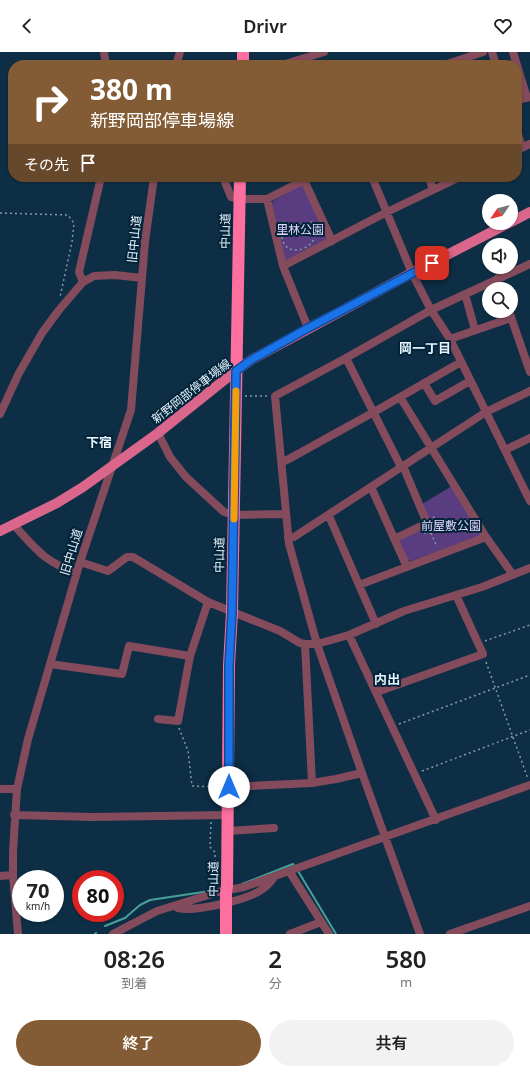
<!DOCTYPE html>
<html lang="ja">
<head>
<meta charset="utf-8">
<style>
  body { margin:0; font-family:"Noto Sans","Noto Sans JP",sans-serif; background:#f2f2f2; color:#222; height:100vh; display:flex; flex-direction:column; font-size:15px; white-space:nowrap }
  * { box-sizing:border-box; margin:0 }
  p { font-size:13px; color:#767676 }
  .icon { flex:none; width:22px; height:22px; fill:none; stroke:currentColor; stroke-width:2; stroke-linecap:round; stroke-linejoin:round }
  .map { position:relative; height:882px; overflow:hidden }
  .sheet { display:flex; flex-direction:column; background:#fff; flex:1 }
  .sheet>* { flex:none }
  .hud { position:absolute; left:8px; top:8px; width:514px; height:122px; border-radius:16px; box-shadow:0 1px 3px #0004; background:#835b35; color:#fff; overflow:hidden }
  .needle { width:26px; rotate:235deg }
  .buttons { position:absolute; left:482px; top:142px; display:grid; gap:8px }
  .buttons a { display:grid; place-items:center; width:36px; height:36px; border-radius:50%; background:#fff; box-shadow:0 1px 3px #0004; font-size:20px }
  .speed { position:absolute; left:12px; top:818px; display:flex; gap:8px; font-size:20px; font-weight:700; text-align:center }
  .speed>* { display:grid; place-content:center; width:52px; height:52px; border-radius:50%; background:#fff; box-shadow:0 1px 3px #0004; line-height:1 }
  .speed small { font-size:10px; font-weight:400 }
  .speed .limit { border:6px solid #d22; background:#fff; color:#111 }
  .pin { position:absolute; display:grid; place-items:center; width:34px; height:34px; color:#fff; margin:-17px; border-radius:8px; box-shadow:0 2px 6px #0006 }
  .me { position:absolute; width:44px; margin:-22px; rotate:0deg; stroke-linejoin:round; filter:drop-shadow(0 0 3px #0008) }
  .turn { display:flex; align-items:center; gap:14px; height:84px; padding:0 16px; font-size:18px }
  .turn .icon { width:52px; height:52px; stroke-width:2.5 }
  .turn b { display:block; font-size:28px; line-height:34px }
  .then { display:flex; align-items:center; height:38px; padding:0 16px; background:#0003; gap:8px; font-size:15px }
  .eta { display:flex; justify-content:space-evenly; align-items:center; height:68px; text-align:center }
  .eta b { font-size:24px; font-weight:600; line-height:28px }
  .primary-button { display:flex; gap:8px; margin-top:auto; padding:8px 16px }
  .primary-button a { flex:1; height:46px; border-radius:24px; background:#835b35; color:#fff; font-size:16px; font-weight:600; line-height:46px; text-align:center }
  .primary-button a+a { background:#f2f2f2; color:#222 }
  header { display:flex; justify-content:space-between; align-items:center; height:52px; padding:0 16px; background:#fff; font-size:18px; font-weight:600 }
  .map>svg:first-child { display:block }
  .green { fill:#5a3c81 }
  .lines { fill:none; stroke-linecap:round; stroke-linejoin:round }
  .stream { stroke:#47a099; stroke-width:2 }
  .path { stroke:#8398a8; stroke-width:1.5; stroke-dasharray:2 3; stroke-linecap:butt }
  .minor { stroke:#844b5c; stroke-width:8 }
  .major { stroke:#db668c; stroke-width:10 }
  .highway { stroke:#fd6f9f; stroke-width:12 }
  .highway-bridge { stroke:#fd6f9f; stroke-width:12 }
  .route-casing { stroke:#114b97; stroke-width:10 }
  .route { stroke:#1a73e8; stroke-width:7 }
  .slow { stroke:#f59e0b; stroke-width:7 }
  .labels { text-anchor:middle; dominant-baseline:central; stroke-width:4; stroke-linejoin:round; paint-order:stroke }
  .park-label { font-size:12px; fill:#e1d2fc; stroke:#022439 }
  .street-label { font-size:12px; fill:#e7f3fd; stroke:#022439 }
  .neighbourhood-label { font-size:13px; font-weight:bold; fill:#e7f3fd; stroke:#022439 }
</style>
</head>
<body>
<header><svg class="icon" aria-label="back" viewBox="0 0 24 24"><path d="M15 5l-7 7 7 7"/></svg>Drivr<svg class="icon" aria-label="heart" viewBox="0 0 24 24"><path d="M12 20l-8-8c-3-5 5-10 8-4 3-6 11-1 8 4z"/></svg></header>
<div class="map">
<svg width="530" height="882" viewBox="0 0 530 882">
  <rect width="100%" height="100%" fill="#0d2e44"/>
  <path class="green" d="M301 133 304 135 327 187 285 209 272 151 273 149Z
    M452 434 481 482 480 484 410 509 406 507 398 487 430 472 422 452Z"/>
  <g class="lines">
    <path class="stream" d="M298 819 336 882
      M242 832 293 812 294 814
      M105 874 125 866 140 853 150 848 210 839
      M95 882 96 881"/>
    <path class="path" d="M0 161 68 163 74 171 72 190 60 245
      M283 170C294 177 301 177 312 170 327 193 287 211 282 186 281 180 281 176 283 170Z
      M245 344H267
      M424 481H431L436 476 437 470 433 464
      M431 481 437 495
      M485 589 530 573
      M486 610 528 727
      M399 672 530 623
      M179 676 188 699 192 734 218 735
      M422 719 530 678
      M211 770 210 795 215 800 216 830 213 833"/>
    <path class="minor" d="M104 0 106 13
      M492 0 496 13
      M513 0 527 46
      M176 13 180 0
      M282 13 324 0
      M444 13 483 0
      M517 48 530 45
      M517 79 522 95
      M517 98 530 92
      M223 125 231 145 240 147H267L310 125
      M372 125 412 221 431 258 450 287 530 449
      M429 125 433 138
      M304 128 332 189
      M267 147 283 214 387 160 460 125
      M283 214 308 276
      M498 226 501 237
      M83 230 79 220 101 125
      M465 242 475 278
      M509 259 530 320
      M450 287 511 266
      M346 306 401 415
      M424 331 435 349 470 329
      M400 345 486 485 513 523
      M0 362 19 321 42 281 59 258 83 230 94 224 115 223 142 226
      M158 381 170 405 186 425 224 460 234 463 286 462
      M505 398 530 386
      M282 410 287 408 374 360 461 310
      M371 435 407 515
      M329 464 376 572
      M13 472C35 496 44 510 77 521
      M288 486 294 485 486 360 530 339
      M394 487 427 471 403 414
      M80 510 108 519 127 505H133L208 550 280 579 300 591 305 592H317L349 583 404 559 482 535 530 516
      M359 533 486 485
      M349 583 436 768
      M305 592 312 731
      M50 612 122 622 129 594 190 604
      M377 640 483 602 456 543
      M158 667 178 669 190 604 208 550
      M229 735 312 731 336 727 362 721
      M0 737H17
      M14 763 93 765 228 763
      M228 779 274 776
      M289 819 329 882
      M0 824 13 823
      M178 856C195 860 247 848 261 838 266 835 271 830 274 825
      M18 882 13 823V800L17 737 28 687 80 510 131 358 145 190 154 125
      M113 882 157 859 218 840 244 835 530 733
      M290 882 321 870
      M420 882 362 721 317 592 289 492 275 344 346 306 431 258 530 212
      M450 882 530 854"/>
    <path class="major" d="M511 170 530 160
      M0 479 57 451 83 435 158 381 228 325 251 308 408 223 509 171"/>
    <path class="highway" d="M243 13V0
      M227 834 229 613 232 560 240 125
      M226 882V841"/>
    <path class="highway-bridge" d="M226 841 227 834"/>
  </g>
  <g class="lines">
    <defs>
      <path id="route" d="M229 735V614L232 560 236 319 251 308 308 276 432 211"/>
    </defs>
    <use href="#route" class="route-casing"/>
    <use href="#route" class="route"/>
    <path class="slow" d="M234 467 236 339"/>
  </g>
  <g class="labels">
    <g class="park-label">
      <text x="300" y="177">里林公園</text>
      <text x="451" y="473">前屋敷公園</text>
    </g>
    <g class="street-label">
      <text transform="translate(225 179) rotate(-89)">中山道</text>
      <text transform="translate(134 187) rotate(-84)">旧中山道</text>
      <text transform="translate(191 339) rotate(-38)">新野岡部停車場線</text>
      <text transform="translate(71 500) rotate(-73)">旧中山道</text>
      <text transform="translate(219 503) rotate(-89)">中山道</text>
      <text transform="translate(213 827) rotate(-89)">中山道</text>
    </g>
    <g class="neighbourhood-label">
      <text x="425" y="296">岡一丁目</text>
      <text x="99" y="390">下宿</text>
      <text x="387" y="627">内出</text>
    </g>
  </g>
</svg>
<div class="buttons">
<a><svg class="needle" viewBox="-14 -14 28 28"><path d="M0-13l5 13h-10z" fill="#e53935"/><path d="M0 13l5-13h-10z" fill="#767676"/></svg></a>
<a><svg class="icon" aria-label="sound" viewBox="0 0 24 24"><path d="M4 9h4l5-4v14l-5-4H4zM17 9q2 3 0 6"/></svg></a>
<a><svg class="icon" aria-label="search" viewBox="0 0 24 24"><circle cx="10" cy="10" r="6"/><path d="M15 15l6 6"/></svg></a>
</div>
<div class="speed"><div>70<small>km/h</small></div><div class="limit">80</div></div>
<div class="pin" style="left:432px;top:211px;background:#d93025"><svg class="icon" aria-label="arrive" viewBox="0 0 24 24"><path d="M6 21V4h12l-3 4 3 4H6"/></svg></div>
<svg class="me" style="left:229px;top:735px" viewBox="-20 -20 40 40"><circle r="19" fill="#fff"/><path d="M0-13L10 11 0 6-10 11z" fill="#1a73e8"/></svg>
<div class="hud">
<div class="turn"><svg class="icon" aria-label="right" viewBox="0 0 24 24"><path d="M7 20v-9h11M14 6l5 5-5 5"/></svg><div><b>380 m</b>新野岡部停車場線</div></div>
<div class="then">その先<svg class="icon" aria-label="arrive" viewBox="0 0 24 24"><path d="M6 21V4h12l-3 4 3 4H6"/></svg></div>
</div>
</div>
<section class="sheet">
<div class="eta">
<div><b>08:26</b><p>到着</p></div>
<div><b>2</b><p>分</p></div>
<div><b>580</b><p>m</p></div>
</div>
<div class="primary-button"><a>終了</a><a>共有</a></div>
</section>
</body>
</html>
